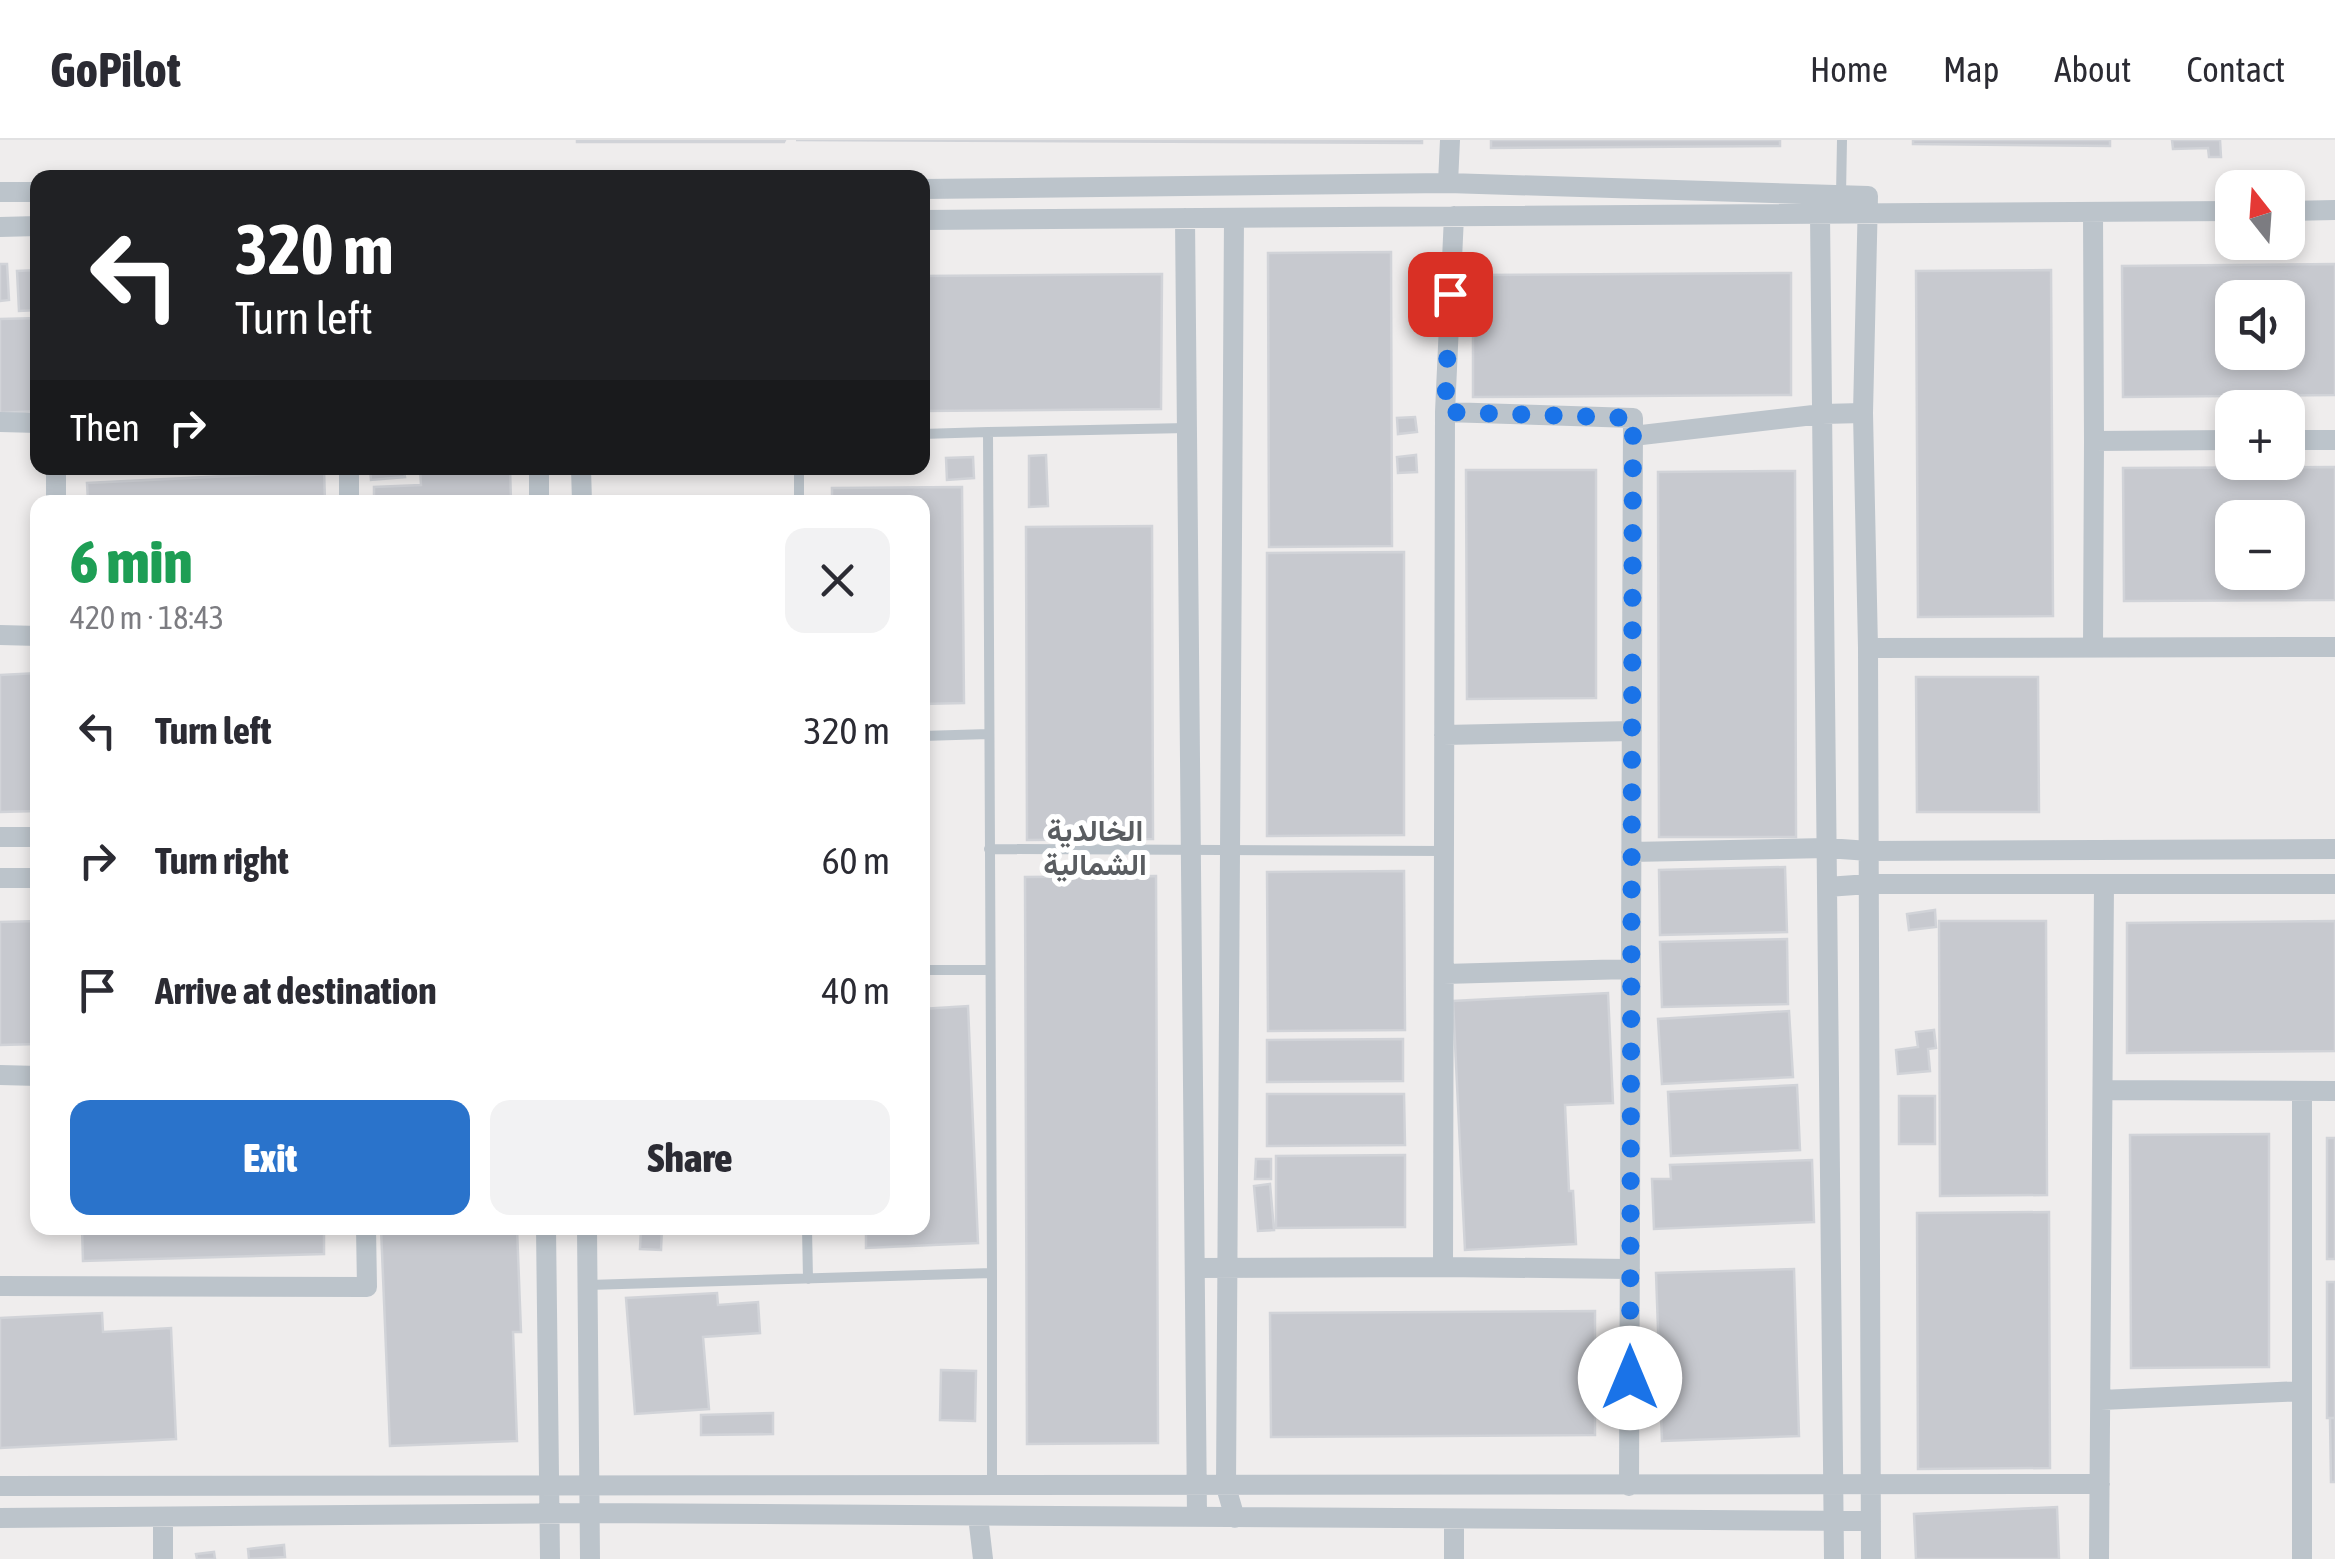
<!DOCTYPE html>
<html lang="en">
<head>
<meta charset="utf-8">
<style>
  body { margin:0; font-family:"Asap Condensed",Vazirmatn,sans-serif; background:#f2f2f3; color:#2b2b33; height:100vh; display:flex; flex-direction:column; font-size:38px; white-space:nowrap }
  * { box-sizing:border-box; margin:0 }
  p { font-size:32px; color:#7c7c81 }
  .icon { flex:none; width:55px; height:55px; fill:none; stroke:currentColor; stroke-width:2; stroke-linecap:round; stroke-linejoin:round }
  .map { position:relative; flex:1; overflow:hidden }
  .sheet { position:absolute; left:30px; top:355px; width:900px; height:740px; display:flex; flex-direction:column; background:#fff; border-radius:20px; box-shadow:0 5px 15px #0003 }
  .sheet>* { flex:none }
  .hud { position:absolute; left:30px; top:30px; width:900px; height:305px; border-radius:20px; box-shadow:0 5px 15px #0003; background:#202124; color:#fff; overflow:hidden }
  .needle { width:65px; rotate:343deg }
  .controls { position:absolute; left:2215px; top:30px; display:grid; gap:20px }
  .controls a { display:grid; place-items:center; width:90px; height:90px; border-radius:20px; background:#fff; box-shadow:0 5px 15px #0003; font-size:50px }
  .pin { position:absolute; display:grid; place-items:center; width:85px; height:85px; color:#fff; margin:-42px; border-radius:20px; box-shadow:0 5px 15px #0006 }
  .me { position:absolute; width:110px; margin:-55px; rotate:0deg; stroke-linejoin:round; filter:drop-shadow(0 0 8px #0008) }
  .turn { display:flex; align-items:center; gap:35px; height:210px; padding:0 40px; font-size:45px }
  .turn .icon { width:130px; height:130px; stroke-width:2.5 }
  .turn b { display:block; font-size:70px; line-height:85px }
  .then { display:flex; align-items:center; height:95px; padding:0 40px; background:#0003; gap:20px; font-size:38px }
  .round { display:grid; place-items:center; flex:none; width:105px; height:105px; border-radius:20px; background:#f2f2f3 }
  .head { display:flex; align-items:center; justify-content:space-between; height:170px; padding:0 40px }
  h1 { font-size:60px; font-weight:800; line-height:75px; color:#1e9e55 }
  .button { display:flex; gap:20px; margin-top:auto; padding:20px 40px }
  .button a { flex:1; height:115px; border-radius:20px; background:#2a73cb; color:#fff; font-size:40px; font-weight:800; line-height:115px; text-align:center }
  .button a+a { background:#f2f2f3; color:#2b2b33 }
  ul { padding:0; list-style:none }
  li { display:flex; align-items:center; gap:30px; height:130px; padding:0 40px }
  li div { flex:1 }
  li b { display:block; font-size:38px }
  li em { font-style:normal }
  header { display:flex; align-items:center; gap:60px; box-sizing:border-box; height:140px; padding:0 50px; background:#fff; border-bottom:2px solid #e1e1e2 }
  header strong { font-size:48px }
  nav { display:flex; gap:55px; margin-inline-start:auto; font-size:35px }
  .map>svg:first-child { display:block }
  .building { fill:#c7c9cf; stroke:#d1d3d8; stroke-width:2.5; fill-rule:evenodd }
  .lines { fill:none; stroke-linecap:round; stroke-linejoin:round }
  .lane { stroke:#bcc4cb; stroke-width:10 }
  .street { stroke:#bcc4cb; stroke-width:20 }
  .route { stroke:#1a73e8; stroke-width:18; stroke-dasharray:0 32.4 }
  .labels { text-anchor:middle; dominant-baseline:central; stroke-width:10; stroke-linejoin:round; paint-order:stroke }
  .neighbourhood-label { font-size:30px; font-weight:bold; fill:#5a5d61; stroke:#fff }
</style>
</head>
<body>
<header>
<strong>GoPilot</strong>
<nav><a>Home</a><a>Map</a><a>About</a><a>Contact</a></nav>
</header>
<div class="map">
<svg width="2335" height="1419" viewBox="0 0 2335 1419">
  <rect width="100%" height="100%" fill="#efeded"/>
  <path class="building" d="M577 0H785L784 2H577Z
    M796 0H1422V3Z
    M1491 0H1780V6L1491 8Z
    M1913 0H2110V6L1913 4Z
    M2172 0H2220L2221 17H2209L2208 8 2173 9Z
    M1391 112 1392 406 1269 407 1268 113Z
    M0 124H7L9 160 0 161Z
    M2335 124V255L2123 257 2122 126ZM2232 158H2288V212H2232Z
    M38 130V170L19 171 17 131Z
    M2051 130 2053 476 1918 477 1916 131Z
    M1791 133V255L1473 257V135Z
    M1162 134 1161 269 922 271V136Z
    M38 178V271L0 273V179Z
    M1415 277 1417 292 1398 294 1397 278Z
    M1046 315 1048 366 1029 367V316Z
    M1416 315 1417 332 1398 333 1397 317Z
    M973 317 974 338 947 340 946 318Z
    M2335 327V460L2124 461 2123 328ZM2232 378H2288V432H2232Z
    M309 328H324L325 362H88L87 343 309 332Z
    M415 328V330L404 331 405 337 371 340 370 329Z
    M420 328H510L511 362H531H374V347L421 345Z
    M1466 330H1596V558L1467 559Z
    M1795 331 1796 697H1659L1658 332Z
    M962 347 964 563 922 564V362H832V348Z
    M1152 386 1153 699 1027 700 1026 387Z
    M1404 412V695L1267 696V413Z
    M38 533V671L0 672V535Z
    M1916 537H2038L2039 672H1917Z
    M1785 727 1787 792 1660 795 1659 730Z
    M1404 731 1405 890 1268 891 1267 732Z
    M1156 736 1158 1303 1027 1304 1025 737Z
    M1935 770 1936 787 1909 790 1907 774Z
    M38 781V904L0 905V782Z
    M1939 781H2046L2047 1055 1940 1056Z
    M2335 781V911L2127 913V783Z
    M1787 799 1788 864 1662 867 1660 802Z
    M1608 853 1613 963 1565 965 1569 1051H1573L1576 1104 1465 1110 1453 861Z
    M968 866 978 1103 866 1108V1088H922V869Z
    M1789 871 1793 937 1662 944 1658 879Z
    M1934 890 1936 908 1928 909 1930 931 1898 934 1896 910 1918 907 1916 892Z
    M1403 899V941L1267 942V900Z
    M1797 945 1800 1010 1671 1016 1668 952Z
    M1267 954H1404L1405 1005 1267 1006Z
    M1899 956H1935V1004H1899Z
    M2269 994V1227L2131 1228 2130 995Z
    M2327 998H2335V1119H2327Z
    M1405 1015V1087L1276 1088V1016Z
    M1256 1019H1271V1039H1255Z
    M1812 1020 1814 1082 1654 1089 1652 1039H1671L1670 1025Z
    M1270 1044 1274 1090 1258 1091 1254 1046Z
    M2049 1072 2050 1328 1918 1329 1917 1073Z
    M82 1088H324V1114L83 1121Z
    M381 1088H517L521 1192H513L517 1301 390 1306Z
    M641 1088H662L661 1110 640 1109Z
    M1794 1129 1799 1296 1662 1301 1656 1133Z
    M2327 1142H2335V1278H2327Z
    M717 1153 718 1165 758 1162 760 1193 703 1197 709 1269 635 1274 626 1158Z
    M1595 1171V1295L1271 1297 1270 1173Z
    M102 1173 103 1192 171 1188 176 1299 0 1308V1178Z
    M941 1230 976 1231 975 1281 940 1280Z
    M773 1273V1294L701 1295V1275Z
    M2330 1278H2335V1342H2331Z
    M2057 1367 2059 1419H1916L1914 1374Z
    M284 1405 285 1417 249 1419 248 1409Z
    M214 1412 215 1419H197L196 1414Z"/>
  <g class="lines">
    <path class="lane" d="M1841 55 1842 0
      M922 294 988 292
      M799 328V362
      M922 596 989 594
      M989 709 1444 711
      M922 830H990
      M807 1088 808 1139
      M992 1133V1347
      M588 1145 992 1133 988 292 1187 288"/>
    <path class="street" d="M1448 43 1450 0
      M922 49 1448 43 1868 56 1863 273 1868 508 1871 1419
      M0 52H38
      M2288 71 2335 70
      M2093 72 2094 301 2232 300
      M1820 74 1834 1419
      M1454 76 1445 272 1633 278 1629 1346
      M1185 78 1197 1377
      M1234 78 1226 1347 1235 1378
      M922 80 2232 71
      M0 87 38 86
      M0 282 38 283
      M1633 296 1822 274 1863 273
      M2288 300H2335
      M56 328V362
      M349 328V362
      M539 328V362
      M581 328 582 362
      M0 495 38 496
      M2093 507 2094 301
      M1868 508 2335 507
      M1444 595 1632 591
      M0 697H38
      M1631 712 1827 708 1869 711 2335 709
      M0 738H38
      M1827 747 1869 744H2335
      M1444 834 1631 829
      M0 935 38 936
      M2103 950 2335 951
      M2302 951V1419
      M546 1088 550 1419
      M587 1088 590 1419
      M1443 1127 1630 1129
      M1195 1128 1443 1127 1445 272
      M0 1146 367 1147 366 1088
      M2101 1260 2302 1251
      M0 1346 2100 1344
      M978 1376 983 1419
      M163 1377V1419
      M0 1378 589 1373 1871 1381
      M1454 1419V1380
      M2099 1419 2104 744"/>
  </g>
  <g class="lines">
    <path class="route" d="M1450 154 1445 272 1633 278 1630 1238"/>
  </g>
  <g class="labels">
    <g class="neighbourhood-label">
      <text x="1095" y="690">الخالدية<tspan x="1095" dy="34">الشمالية</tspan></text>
    </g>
  </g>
</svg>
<div class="controls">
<a><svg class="needle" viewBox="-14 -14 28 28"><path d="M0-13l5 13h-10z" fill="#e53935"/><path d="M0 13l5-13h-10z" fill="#7c7c81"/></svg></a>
<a><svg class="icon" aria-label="sound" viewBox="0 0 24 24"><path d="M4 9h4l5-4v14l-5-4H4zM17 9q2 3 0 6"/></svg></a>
<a>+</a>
<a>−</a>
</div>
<div class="pin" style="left:1450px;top:154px;background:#d93025"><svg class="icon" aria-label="arrive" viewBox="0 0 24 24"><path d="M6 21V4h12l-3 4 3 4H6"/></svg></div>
<svg class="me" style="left:1630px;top:1238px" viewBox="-20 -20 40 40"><circle r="19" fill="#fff"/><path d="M0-13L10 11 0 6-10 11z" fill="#1a73e8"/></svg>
<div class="hud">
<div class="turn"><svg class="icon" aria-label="left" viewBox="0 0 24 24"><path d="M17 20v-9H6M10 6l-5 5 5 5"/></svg><div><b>320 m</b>Turn left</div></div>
<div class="then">Then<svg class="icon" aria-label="right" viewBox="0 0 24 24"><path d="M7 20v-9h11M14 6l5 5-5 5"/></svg></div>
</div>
<section class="sheet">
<div class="head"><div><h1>6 min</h1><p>420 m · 18:43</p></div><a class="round"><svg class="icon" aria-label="close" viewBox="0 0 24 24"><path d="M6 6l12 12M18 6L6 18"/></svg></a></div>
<ul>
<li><svg class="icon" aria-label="left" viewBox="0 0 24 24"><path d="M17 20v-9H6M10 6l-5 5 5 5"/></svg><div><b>Turn left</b></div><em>320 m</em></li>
<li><svg class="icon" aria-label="right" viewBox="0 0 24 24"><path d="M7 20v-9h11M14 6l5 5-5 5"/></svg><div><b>Turn right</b></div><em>60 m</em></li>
<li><svg class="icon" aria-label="arrive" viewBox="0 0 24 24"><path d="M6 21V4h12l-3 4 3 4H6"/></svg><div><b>Arrive at destination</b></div><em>40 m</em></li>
</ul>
<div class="button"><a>Exit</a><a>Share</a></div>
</section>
</div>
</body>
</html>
